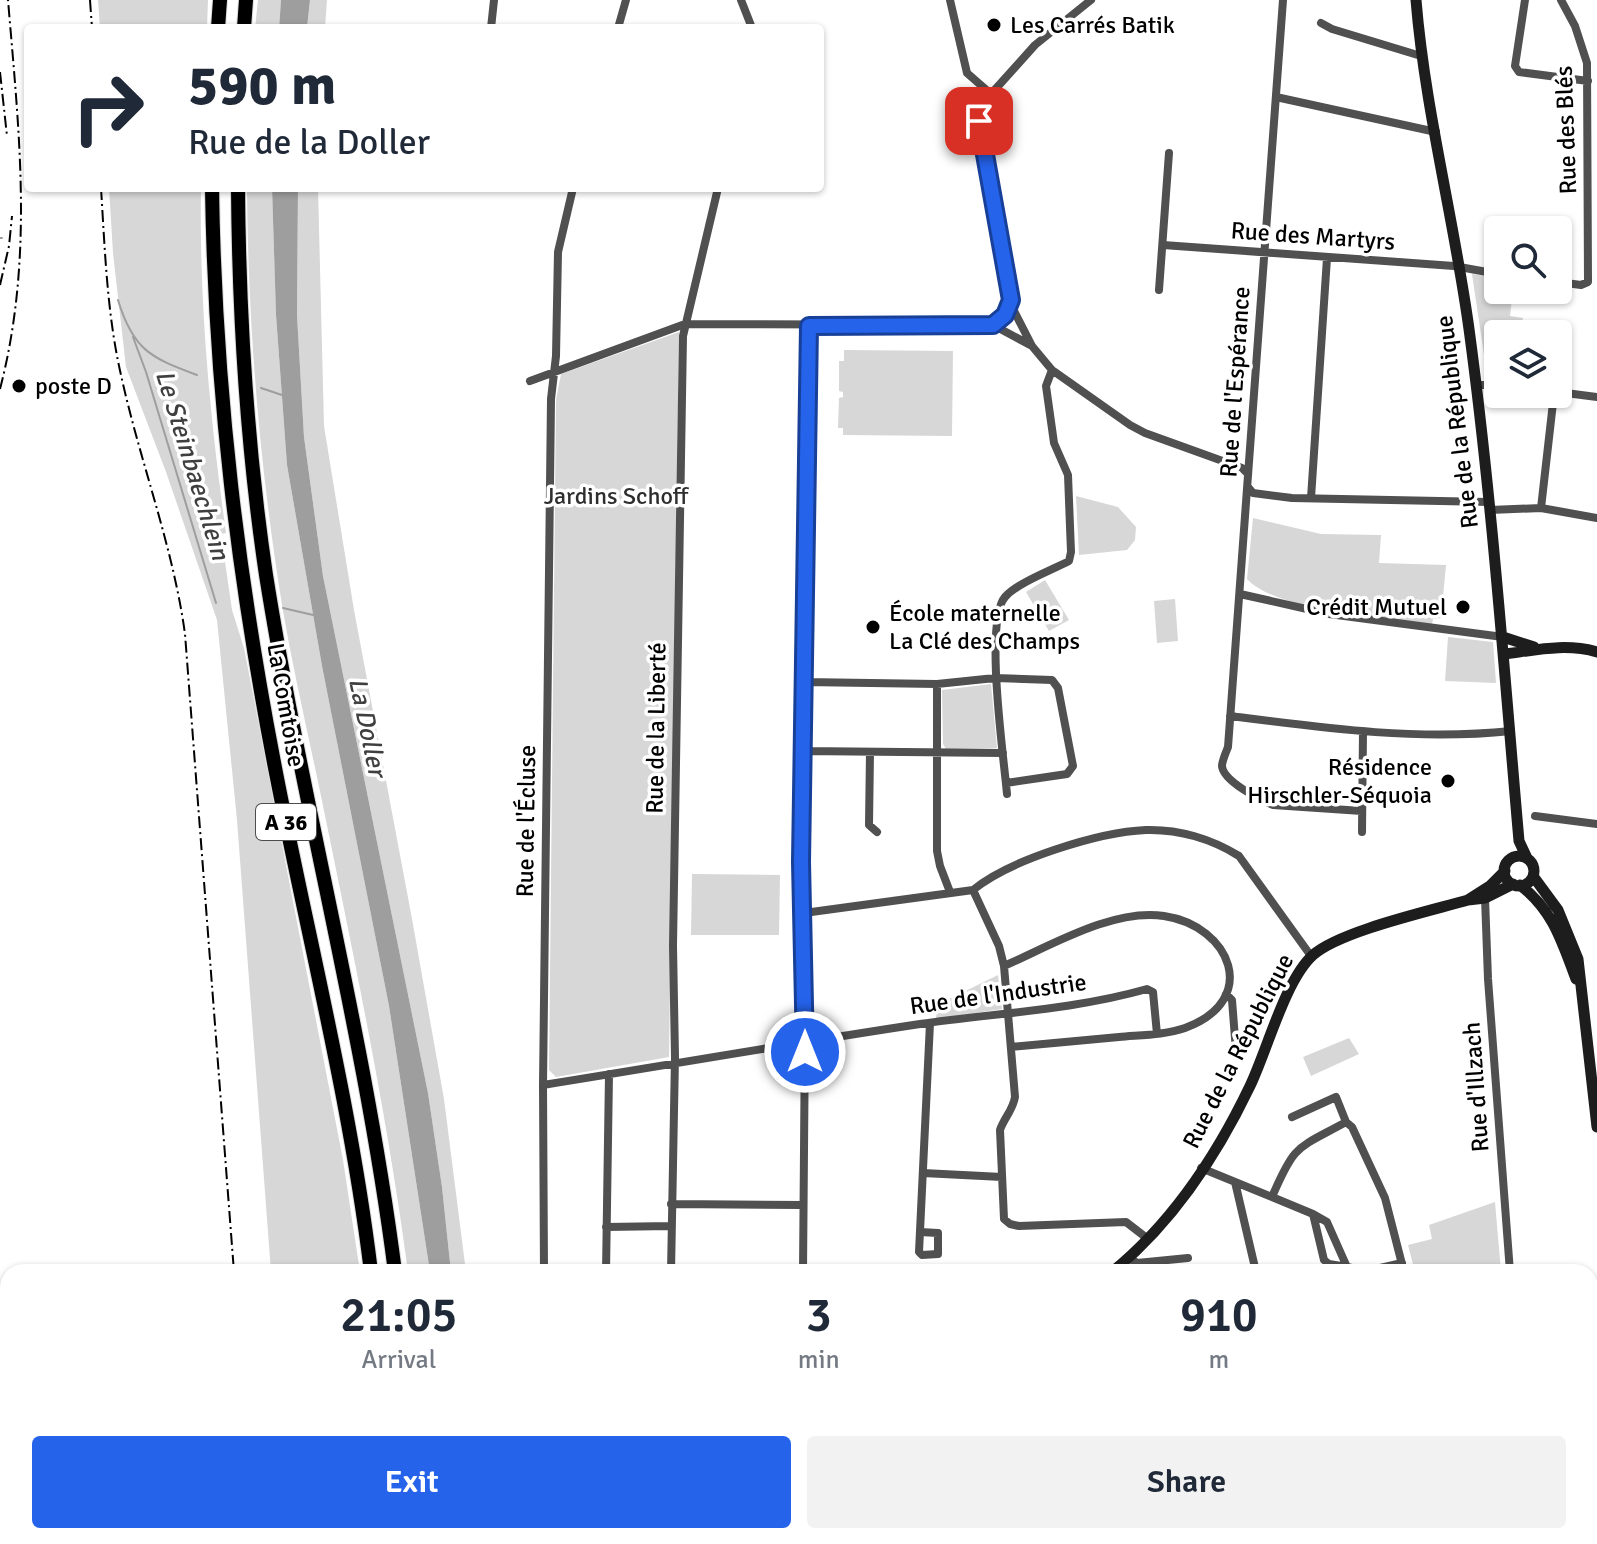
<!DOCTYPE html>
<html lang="en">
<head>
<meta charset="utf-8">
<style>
  body { margin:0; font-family:Signika,sans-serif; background:#f2f2f3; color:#1f2937; height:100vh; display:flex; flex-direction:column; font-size:30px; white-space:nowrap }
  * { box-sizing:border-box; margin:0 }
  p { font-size:26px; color:#747a83 }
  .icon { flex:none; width:44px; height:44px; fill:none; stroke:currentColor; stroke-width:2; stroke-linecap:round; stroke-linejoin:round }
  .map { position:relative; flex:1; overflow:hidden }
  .side { position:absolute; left:0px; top:1264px; width:1598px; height:280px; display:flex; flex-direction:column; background:#fff; border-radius:24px 24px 0 0; box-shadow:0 2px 6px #0004 }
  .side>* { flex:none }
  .guide { position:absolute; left:24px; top:24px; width:800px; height:168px; border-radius:8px; box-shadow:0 2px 6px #0004; background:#fff; color:#1f2937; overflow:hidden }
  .fabs { position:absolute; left:1484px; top:216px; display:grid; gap:16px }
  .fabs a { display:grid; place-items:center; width:88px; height:88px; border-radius:8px; background:#fff; box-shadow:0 2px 6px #0004; font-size:40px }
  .pin { position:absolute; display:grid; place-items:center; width:68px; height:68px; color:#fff; margin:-34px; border-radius:16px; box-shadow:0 4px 12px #0006 }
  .me { position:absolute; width:88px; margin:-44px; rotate:0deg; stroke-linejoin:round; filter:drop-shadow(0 0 6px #0008) }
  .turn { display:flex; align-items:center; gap:28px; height:168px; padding:0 32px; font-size:36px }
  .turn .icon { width:104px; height:104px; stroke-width:2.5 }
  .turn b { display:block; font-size:56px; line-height:68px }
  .eta { display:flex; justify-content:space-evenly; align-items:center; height:136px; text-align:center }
  .eta b { font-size:48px; font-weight:600; line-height:56px }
  .button { display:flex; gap:16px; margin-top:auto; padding:16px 32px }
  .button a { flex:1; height:92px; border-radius:8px; background:#2563eb; color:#fff; font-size:32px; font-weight:600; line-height:92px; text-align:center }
  .button a+a { background:#f2f2f3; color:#1f2937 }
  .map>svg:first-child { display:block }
  .green { fill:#d7d7d7 }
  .water { fill:#9e9e9e }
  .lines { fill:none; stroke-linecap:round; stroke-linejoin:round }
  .stream { stroke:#9e9e9e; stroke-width:2 }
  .motorway-casing { stroke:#dbdbdb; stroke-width:16 }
  .minor { stroke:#505050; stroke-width:8 }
  .secondary { stroke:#1d1d1d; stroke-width:11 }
  .motorway { stroke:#000; stroke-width:14 }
  .rail { stroke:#000; stroke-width:2; stroke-dasharray:12 4 2 4; stroke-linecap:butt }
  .route-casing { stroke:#184099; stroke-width:20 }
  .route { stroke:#2563eb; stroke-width:14 }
  .poi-dot { fill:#000; stroke:#fff; stroke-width:3 }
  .labels { text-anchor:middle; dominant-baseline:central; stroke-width:7; stroke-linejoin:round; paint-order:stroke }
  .shield { fill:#fff; stroke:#4c4c4c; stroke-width:2 }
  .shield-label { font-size:22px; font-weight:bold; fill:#000 }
  .poi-label { font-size:24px; fill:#000; stroke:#fff; text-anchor:start }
  .street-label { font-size:24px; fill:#000; stroke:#fff }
  .park-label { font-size:24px; fill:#2e2e2e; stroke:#fff }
  .water-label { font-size:26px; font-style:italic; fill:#3f3f3f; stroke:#fff }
</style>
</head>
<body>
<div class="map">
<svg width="1597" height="1544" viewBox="0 0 1597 1544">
  <rect width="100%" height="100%" fill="#fff"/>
  <path class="green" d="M98 0H208L207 28H100Z
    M258 0H281L279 28H255Z
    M310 0H327L325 28H307Z
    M109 188H201C199 304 210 418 226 533L221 534 232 610 244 648 343 1160 360 1272H271L237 820 217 620 166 472 126 367 113 253Z
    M247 188H272L276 315 287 465 322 666 389 1006 430 1272H408C387 1113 354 958 322 801 309 738 294 674 283 611 260 471 248 329 247 188Z
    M298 188H318L324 426 354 610 412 919 444 1099 466 1272H451L442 1187 428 1093 323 576 304 437 297 315Z
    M1472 274 1498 278V290H1513L1510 316 1523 318 1521 330H1548V334H1498V377L1487 375Z
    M679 332 669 1057 556 1077 549 1070 556 400 561 374Z
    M844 350 953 351 952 436 843 435V428H838L839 398 843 397V392L839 391V361H844Z
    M1076 496 1118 507 1136 527 1135 540 1127 550 1079 555Z
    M1253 518 1321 534 1381 535 1379 563 1446 565 1441 618 1433 619 1432 624C1388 618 1276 611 1247 579Z
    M1045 580 1069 620 1049 631 1026 592Z
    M1175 599 1178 641 1157 643 1154 601Z
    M1448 637 1493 642 1496 683 1445 681Z
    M991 684 997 748 946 749 943 744 942 690Z
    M692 874 780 875 779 935H691Z
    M998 975 1002 1009 936 1019 937 1005Z
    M1349 1038 1359 1054 1311 1076 1303 1057Z
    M1495 1202 1501 1272H1415L1408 1245 1432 1239 1429 1225Z
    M1597 1287V1387L1590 1388V1288Z
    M937 1536H1002L1000 1544H935Z"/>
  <path class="water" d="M281 0H310L307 28H279Z
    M272 188H298L297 315 304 437 323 576 428 1093 442 1187 451 1272H430L389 1006 322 666 287 465 276 315Z"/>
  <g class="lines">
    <path class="stream" d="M0 238H2
      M118 300C133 350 151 358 197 375
      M133 337 146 372 216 603
      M261 388 282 395
      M283 608 313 615"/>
    <defs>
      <path id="motorway" d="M218 28 220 0
        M244 28 246 0
        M212 188C215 391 238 579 277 778 309 942 351 1106 371 1272
        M238 188C239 317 247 447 266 575 303 808 365 1037 395 1272
        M390 1536V1544
        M413 1544V1536"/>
    </defs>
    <use href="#motorway" class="motorway-casing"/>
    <path class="minor" d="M741 0 752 28
      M950 0 967 73 991 94
      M1283 0 1228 747C1226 752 1222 761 1222 766 1223 781 1260 800 1273 805L1362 811
      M1525 0 1515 66 1519 72 1588 81
      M1321 23 1332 29 1421 56
      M491 28 494 0
      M618 28 626 0
      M1276 97 1436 132
      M968 104H982L1035 45 1091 0
      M982 104 979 121 1012 307 1032 346 1052 370 1130 425 1145 433 1242 468 1248 474
      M1163 245 1454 266 1498 274
      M1558 282 1581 285 1588 282 1587 63 1575 26 1561 0
      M1159 290 1169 153
      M993 325 1005 315 1011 301
      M530 381 685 324 993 325 1032 346
      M1477 385H1498
      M1558 392 1597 397
      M1248 487 1253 493 1292 498 1489 502
      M1311 498 1327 258
      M1541 508 1554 394
      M1490 510 1541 508 1597 518
      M1240 594 1329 614 1503 637
      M804 682 937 684 995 678 1052 680 1058 688 1073 766 1067 774 1006 783
      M937 684V851L940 866 950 892
      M1230 716C1323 728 1417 741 1511 731
      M803 751 1003 753
      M870 752 869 825 877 832
      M1007 794C1004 759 984 621 1005 597 1017 583 1052 570 1069 561L1071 552 1068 475 1054 443 1046 386 1052 370
      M1535 816 1597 824
      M1362 832 1363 732
      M973 890 999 946 1004 966 1015 1097C1013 1110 1004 1118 1000 1130L1004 1219 1010 1224 1019 1226 1126 1222 1148 1239
      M1485 898 1488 979 1510 1272
      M804 913 973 890C1009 860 1099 832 1146 830 1179 829 1212 839 1239 856L1311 956
      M1004 966C1050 946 1113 908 1164 916 1231 926 1261 1000 1185 1028 1165 1035 1141 1035 1119 1037 1083 1040 1047 1044 1011 1047
      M1226 994 1232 1000 1236 1051
      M543 1085C668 1065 794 1043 920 1024 996 1013 1073 1010 1147 989L1153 992 1157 1034
      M1292 1117 1336 1097 1346 1122
      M1201 1168 1272 1197C1295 1143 1297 1149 1346 1122L1352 1127 1385 1198 1404 1272
      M923 1173 1002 1177
      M1235 1182 1256 1272
      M1272 1197 1313 1214
      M671 1204 803 1205
      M1313 1214 1327 1222 1347 1267 1329 1264 1324 1260Z
      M606 1227 671 1226
      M920 1232 938 1233V1254L922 1255 919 1252 930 1023
      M1129 1258 1137 1263 1188 1258
      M1347 1267 1367 1271 1402 1263
      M544 1272 543 1085 551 399 556 356 558 252 573 188
      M606 1272 609 1074
      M671 1272 675 1057 673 946 683 336 718 188
      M803 1272 805 1029 801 862 809 326
      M580 1536 582 1544
      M796 1536 803 1544
      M1401 1536 1402 1544
      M929 1544 931 1536
      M1081 1544 1090 1536
      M1107 1544 1108 1536
      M1148 1544 1152 1536
      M1236 1544V1536
      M1330 1544 1331 1536
      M1575 1544V1536"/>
    <path class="secondary" d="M1416 0C1425 110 1454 219 1469 329 1492 499 1504 670 1519 841L1527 858
      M1503 637 1534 647
      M1505 654C1536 650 1566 643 1597 652
      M1504 871a15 15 0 1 1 30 0a15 15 0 1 1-30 0Z
      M1533 876 1558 910 1578 959 1597 1127
      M1520 885C1553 910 1562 942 1576 979
      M1468 900 1490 886 1505 871
      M1112 1272C1171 1224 1217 1155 1250 1086 1267 1051 1285 980 1313 955 1340 931 1430 911 1468 900L1485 898 1513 884
      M828 1544 833 1536"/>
    <use href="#motorway" class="motorway"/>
    <path class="rail" d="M90 0 92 28
      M0 72 7 136
      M101 188C105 251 107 314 121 375 140 462 173 546 185 634L234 1272
      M0 285 9 246 12 216
      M0 389C34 258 19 132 8 0
      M0 1335 8 1357
      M81 1536 83 1544
      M254 1536V1544"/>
  </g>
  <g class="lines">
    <defs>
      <path id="route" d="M805 1052 801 862 809 326 993 325 1005 315 1011 300 979 121"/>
    </defs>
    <use href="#route" class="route-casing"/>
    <use href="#route" class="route"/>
  </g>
  <g class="poi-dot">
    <circle cx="994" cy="25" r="8"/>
    <circle cx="19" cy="386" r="8"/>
    <circle cx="1463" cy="607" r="8"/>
    <circle cx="873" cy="627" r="8"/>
    <circle cx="1448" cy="781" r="8"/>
  </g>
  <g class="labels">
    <rect class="shield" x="256" y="804" width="60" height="36" rx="6"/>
    <g class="shield-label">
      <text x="286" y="822">A 36</text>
    </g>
    <g class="poi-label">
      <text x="1010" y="25">Les Carrés Batik</text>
      <text x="35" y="386">poste D</text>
      <text x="1447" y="607" text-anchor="end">Crédit Mutuel</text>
      <text x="889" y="613">École maternelle<tspan x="889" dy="28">La Clé des Champs</tspan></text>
      <text x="1432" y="767" text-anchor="end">Résidence<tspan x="1432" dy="28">Hirschler-Séquoia</tspan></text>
    </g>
    <g class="street-label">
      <text transform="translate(1566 130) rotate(-92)">Rue des Blés</text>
      <text transform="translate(1313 236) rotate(4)">Rue des Martyrs</text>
      <text transform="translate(1235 382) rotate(-86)">Rue de l'Espérance</text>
      <text transform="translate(1457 422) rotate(-97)">Rue de la République</text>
      <text transform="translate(286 705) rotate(80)">La Comtoise</text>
      <text transform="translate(656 728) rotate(-89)">Rue de la Liberté</text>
      <text transform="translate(526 821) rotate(-89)">Rue de l'Écluse</text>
      <text transform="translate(998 994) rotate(-8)">Rue de l'Industrie</text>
      <text transform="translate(1238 1051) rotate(-63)">Rue de la République</text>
      <text transform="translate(1476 1087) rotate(-94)">Rue d'Illzach</text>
    </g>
    <g class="park-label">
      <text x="616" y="496">Jardins Schoff</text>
    </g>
    <g class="water-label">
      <text transform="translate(192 465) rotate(73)">Le Steinbaechlein</text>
      <text transform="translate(367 727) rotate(78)">La Doller</text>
    </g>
  </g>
</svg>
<div class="fabs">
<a><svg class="icon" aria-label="search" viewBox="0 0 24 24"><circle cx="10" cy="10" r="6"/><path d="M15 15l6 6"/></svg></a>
<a><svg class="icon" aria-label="layers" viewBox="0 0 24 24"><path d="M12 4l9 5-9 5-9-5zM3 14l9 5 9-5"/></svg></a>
</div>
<div class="pin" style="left:979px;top:121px;background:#d93025"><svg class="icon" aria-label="arrive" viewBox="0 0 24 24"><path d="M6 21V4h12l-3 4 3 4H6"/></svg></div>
<svg class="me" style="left:805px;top:1052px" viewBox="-20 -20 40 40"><circle r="17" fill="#2563eb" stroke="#fff" stroke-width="3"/><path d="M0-11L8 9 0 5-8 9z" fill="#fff"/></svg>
<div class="guide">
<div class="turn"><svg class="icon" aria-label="right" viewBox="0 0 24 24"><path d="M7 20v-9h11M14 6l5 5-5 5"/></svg><div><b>590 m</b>Rue de la Doller</div></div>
</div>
<section class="side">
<div class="eta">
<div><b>21:05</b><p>Arrival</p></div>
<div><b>3</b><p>min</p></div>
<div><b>910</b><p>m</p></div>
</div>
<div class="button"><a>Exit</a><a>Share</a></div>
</section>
</div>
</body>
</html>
